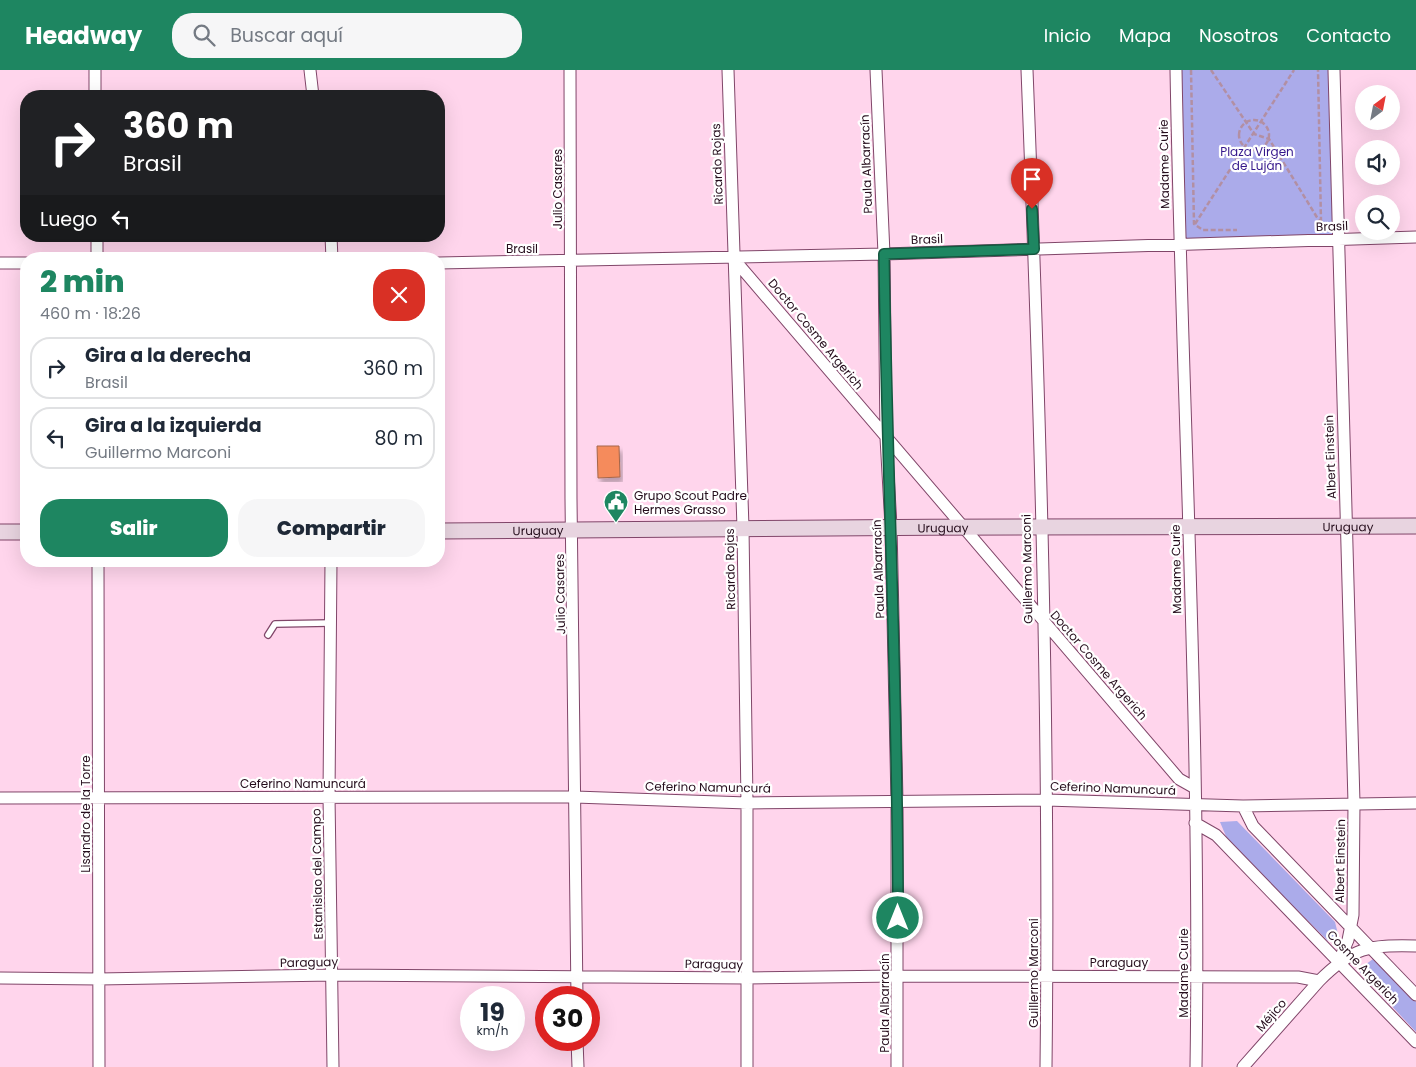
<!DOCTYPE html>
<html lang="es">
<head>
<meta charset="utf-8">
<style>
  body { margin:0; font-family:Poppins,sans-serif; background:#f6f6f7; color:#1f2937; height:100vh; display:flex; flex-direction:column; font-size:19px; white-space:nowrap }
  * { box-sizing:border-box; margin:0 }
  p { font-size:16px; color:#747a83 }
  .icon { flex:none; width:28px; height:28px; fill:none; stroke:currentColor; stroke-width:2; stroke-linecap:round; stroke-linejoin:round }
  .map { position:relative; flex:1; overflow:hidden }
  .sheet { position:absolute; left:20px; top:182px; width:425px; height:315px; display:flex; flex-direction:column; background:#fff; border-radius:20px; box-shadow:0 5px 20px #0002 }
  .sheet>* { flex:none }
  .banner { position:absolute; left:20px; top:20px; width:425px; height:152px; border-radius:20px; box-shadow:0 5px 20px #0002; background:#202124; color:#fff; overflow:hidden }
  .needle { width:32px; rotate:32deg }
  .buttons { position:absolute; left:1355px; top:15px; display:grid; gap:10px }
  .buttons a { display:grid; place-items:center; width:45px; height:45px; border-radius:50%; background:#fff; box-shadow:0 5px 20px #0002; font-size:25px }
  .speed { position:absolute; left:460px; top:916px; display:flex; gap:10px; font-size:25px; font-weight:700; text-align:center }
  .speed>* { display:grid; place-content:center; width:65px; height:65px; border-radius:50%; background:#fff; box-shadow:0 5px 20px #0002; line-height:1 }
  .speed small { font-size:12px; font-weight:400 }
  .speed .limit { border:8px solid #d22; background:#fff; color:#111 }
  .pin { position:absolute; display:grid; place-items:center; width:42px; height:42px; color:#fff; margin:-51px -21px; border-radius:50% 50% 50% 0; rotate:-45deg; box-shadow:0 0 5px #0007 }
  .pin .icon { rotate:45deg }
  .me { position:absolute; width:55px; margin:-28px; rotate:0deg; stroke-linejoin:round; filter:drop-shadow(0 0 4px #0008) }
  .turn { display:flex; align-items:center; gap:18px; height:105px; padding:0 20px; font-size:22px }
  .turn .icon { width:65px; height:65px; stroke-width:2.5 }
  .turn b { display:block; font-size:35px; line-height:42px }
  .then { display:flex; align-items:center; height:48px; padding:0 20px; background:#0003; gap:10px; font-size:19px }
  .round { display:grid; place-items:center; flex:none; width:52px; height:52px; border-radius:20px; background:#f6f6f7 }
  .head { display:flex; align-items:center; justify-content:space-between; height:85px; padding:0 20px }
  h1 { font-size:30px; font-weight:800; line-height:38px; color:#1e8661 }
  .primary-button { display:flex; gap:10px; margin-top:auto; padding:10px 20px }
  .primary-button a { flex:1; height:58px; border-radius:20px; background:#1e8661; color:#fff; font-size:20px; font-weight:800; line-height:58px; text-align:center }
  .primary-button a+a { background:#f6f6f7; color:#1f2937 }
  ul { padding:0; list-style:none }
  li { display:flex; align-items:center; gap:15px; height:62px; margin:0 10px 8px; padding:0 10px; border:2px solid #e0e1e3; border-radius:20px }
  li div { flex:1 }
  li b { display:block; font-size:19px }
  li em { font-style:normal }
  header { display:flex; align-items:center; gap:30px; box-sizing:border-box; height:70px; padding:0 25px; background:#1e8661; color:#fff }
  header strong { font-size:24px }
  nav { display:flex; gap:28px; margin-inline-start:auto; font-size:18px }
  .search { width:350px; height:45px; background:#f6f6f7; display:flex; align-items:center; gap:12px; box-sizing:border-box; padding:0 18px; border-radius:20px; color:#747a83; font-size:19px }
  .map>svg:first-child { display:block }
  .green { fill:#ababea }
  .building { fill:#f58b5c; stroke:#a5664a; filter:url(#shadow) }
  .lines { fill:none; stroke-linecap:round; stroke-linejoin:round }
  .lane-casing { stroke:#804669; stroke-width:8 }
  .street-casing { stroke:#804669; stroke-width:13 }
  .secondary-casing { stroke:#804669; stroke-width:17 }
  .path { stroke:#b28fa3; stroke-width:2.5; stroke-dasharray:5 2.5; stroke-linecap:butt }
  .lane { stroke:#fff; stroke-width:5.5 }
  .street { stroke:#fff; stroke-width:11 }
  .secondary { stroke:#e8d4e0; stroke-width:15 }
  .route-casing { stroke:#14573f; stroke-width:12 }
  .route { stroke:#1e8661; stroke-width:9 }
  .labels { text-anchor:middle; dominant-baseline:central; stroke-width:4.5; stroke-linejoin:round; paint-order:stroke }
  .park-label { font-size:12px; fill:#35178b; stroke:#fff }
  .street-label { font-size:12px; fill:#250d1c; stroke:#fff }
  .poi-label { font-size:12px; fill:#250d1c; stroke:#fff; text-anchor:start }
</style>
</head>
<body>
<header>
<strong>Headway</strong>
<div class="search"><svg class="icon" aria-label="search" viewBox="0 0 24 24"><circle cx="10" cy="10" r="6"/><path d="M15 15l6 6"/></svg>Buscar aquí</div>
<nav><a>Inicio</a><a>Mapa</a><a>Nosotros</a><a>Contacto</a></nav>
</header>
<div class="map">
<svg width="1416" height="997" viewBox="0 0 1416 997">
  <defs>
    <filter id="shadow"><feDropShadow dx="3" dy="5.5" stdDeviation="2.5" flood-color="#0004"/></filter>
  </defs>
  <rect width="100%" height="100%" fill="#ffd5ec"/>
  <path class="green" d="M1176 0H1334L1338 170 1180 176Z
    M1237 751 1335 852 1339 868 1328 871 1228 771 1220 752Z
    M1373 889 1416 932V962L1358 900Z"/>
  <path class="building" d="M597 376H619L620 407 598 408Z"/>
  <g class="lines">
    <defs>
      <path id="lane" d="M268 565 275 554 330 553"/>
      <path id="street" d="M95 0V26
        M310 0 313 26
        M570 0 571 429 577 928
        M728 0 743 458 747 733V997
        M876 0 884 184 886 368 891 456 897 731V997
        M1027 0C1040 332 1050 665 1046 997
        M1176 0C1182 332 1201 665 1196 997
        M1334 0 1354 733 1353 845 1348 870 1339 891
        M97 166V189
        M331 166 332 189
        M733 188 1179 709 1195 718
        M0 193H26
        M439 193 884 184 1416 167
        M98 491 99 997
        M331 491 329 726 333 997
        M0 728 575 727 747 733 1046 730 1243 736 1416 733
        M1243 736 1253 756 1416 925
        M1195 753 1216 765 1416 972
        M0 908 99 909 333 905 747 908 898 906 1298 907 1319 911C1353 877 1368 875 1416 876
        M577 970 578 997
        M1243 997 1319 911"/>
      <g id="secondary">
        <path id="s1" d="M439 461C765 457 1090 457 1416 456"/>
        <path d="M0 462H26"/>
      </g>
    </defs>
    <use href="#lane" class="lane-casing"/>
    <use href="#street" class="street-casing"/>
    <use href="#secondary" class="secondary-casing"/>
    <path class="path" d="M1191 0 1194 154 1203 160H1237
      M1211 0 1254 64 1269 69 1318 149 1326 157
      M1239 65a15 15 0 1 1 30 0a15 15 0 1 1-30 0Z
      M1195 154 1294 0
      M1317 158 1321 152 1318 0"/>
    <use href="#lane" class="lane"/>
    <use href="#street" class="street"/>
    <use href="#secondary" class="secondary"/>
  </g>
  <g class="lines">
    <defs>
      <path id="route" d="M898 848C898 626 887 405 884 184L1034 179 1032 139"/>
    </defs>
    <use href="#route" class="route-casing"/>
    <use href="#route" class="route"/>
  </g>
  <defs>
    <symbol id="civic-pin" viewBox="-11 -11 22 30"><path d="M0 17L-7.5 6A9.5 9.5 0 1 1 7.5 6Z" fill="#1e8661" stroke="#fff"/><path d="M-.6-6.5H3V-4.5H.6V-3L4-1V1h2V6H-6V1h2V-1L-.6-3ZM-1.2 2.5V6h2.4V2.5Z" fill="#fff"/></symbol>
  </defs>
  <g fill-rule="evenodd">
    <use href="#civic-pin" x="602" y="418" width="28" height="38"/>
  </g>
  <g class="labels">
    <g class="park-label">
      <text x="1257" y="81">Plaza Virgen<tspan x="1257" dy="14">de Luján</tspan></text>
    </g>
    <g class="street-label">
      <text transform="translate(717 94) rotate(-92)">Ricardo Rojas</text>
      <text transform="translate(866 94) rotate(-92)">Paula Albarracín</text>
      <text transform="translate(1164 94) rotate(-91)">Madame Curie</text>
      <text transform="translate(557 119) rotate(-90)">Julio Casares</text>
      <text transform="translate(1332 156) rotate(-2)">Brasil</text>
      <text transform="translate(927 169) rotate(-2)">Brasil</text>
      <text x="522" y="178">Brasil</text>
      <text transform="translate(816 264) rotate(50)">Doctor Cosme Argerich</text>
      <text transform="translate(1330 387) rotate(-92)">Albert Einstein</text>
      <text stroke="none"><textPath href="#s1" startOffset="909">Uruguay</textPath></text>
      <text stroke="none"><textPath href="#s1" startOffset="504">Uruguay</textPath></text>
      <text stroke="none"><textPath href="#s1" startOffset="99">Uruguay</textPath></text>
      <text transform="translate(730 499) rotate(-91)">Ricardo Rojas</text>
      <text transform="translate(878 499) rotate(-92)">Paula Albarracín</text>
      <text transform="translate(1027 499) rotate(-91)">Guillermo Marconi</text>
      <text transform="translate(1176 499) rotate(-91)">Madame Curie</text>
      <text transform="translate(560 524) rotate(-91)">Julio Casares</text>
      <text transform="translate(1099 595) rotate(49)">Doctor Cosme Argerich</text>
      <text x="303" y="713">Ceferino Namuncurá</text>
      <text transform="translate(708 717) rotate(1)">Ceferino Namuncurá</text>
      <text transform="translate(1113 718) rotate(2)">Ceferino Namuncurá</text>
      <text transform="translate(85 744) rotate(-90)">Lisandro de la Torre</text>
      <text transform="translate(1340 791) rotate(-89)">Albert Einstein</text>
      <text transform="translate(317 804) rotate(-91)">Estanislao del Campo</text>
      <text transform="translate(309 892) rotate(-1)">Paraguay</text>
      <text x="1119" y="892">Paraguay</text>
      <text transform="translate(714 894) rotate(1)">Paraguay</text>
      <text transform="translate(1363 897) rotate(46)">Cosme Argerich</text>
      <text transform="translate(1033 903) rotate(-90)">Guillermo Marconi</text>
      <text transform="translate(1183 903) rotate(-90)">Madame Curie</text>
      <text transform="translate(884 933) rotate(-90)">Paula Albarracín</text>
      <text transform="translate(1271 945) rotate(-49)">Méjico</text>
    </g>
    <g class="poi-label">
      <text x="634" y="425">Grupo Scout Padre<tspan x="634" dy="14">Hermes Grasso</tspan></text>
    </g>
  </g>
</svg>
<div class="buttons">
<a><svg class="needle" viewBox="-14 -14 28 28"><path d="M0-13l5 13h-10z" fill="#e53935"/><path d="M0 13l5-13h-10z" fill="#747a83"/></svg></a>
<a><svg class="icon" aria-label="sound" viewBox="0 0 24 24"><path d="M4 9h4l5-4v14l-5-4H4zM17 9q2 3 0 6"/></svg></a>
<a><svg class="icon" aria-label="search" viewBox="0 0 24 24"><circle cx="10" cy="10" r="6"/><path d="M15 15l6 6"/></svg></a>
</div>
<div class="speed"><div>19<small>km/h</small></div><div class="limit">30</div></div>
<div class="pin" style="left:1032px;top:139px;background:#d93025"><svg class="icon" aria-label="arrive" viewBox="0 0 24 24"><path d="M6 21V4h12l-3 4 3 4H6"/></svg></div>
<svg class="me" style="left:898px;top:848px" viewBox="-20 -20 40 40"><circle r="17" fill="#1e8661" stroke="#fff" stroke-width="3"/><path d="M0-11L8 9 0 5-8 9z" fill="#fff"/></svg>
<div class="banner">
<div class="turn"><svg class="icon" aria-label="right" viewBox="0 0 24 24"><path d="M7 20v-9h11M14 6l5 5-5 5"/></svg><div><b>360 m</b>Brasil</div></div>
<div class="then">Luego<svg class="icon" aria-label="left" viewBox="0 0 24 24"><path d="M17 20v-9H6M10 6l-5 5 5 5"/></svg></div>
</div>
<section class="sheet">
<div class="head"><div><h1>2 min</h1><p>460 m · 18:26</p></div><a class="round" style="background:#d93025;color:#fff"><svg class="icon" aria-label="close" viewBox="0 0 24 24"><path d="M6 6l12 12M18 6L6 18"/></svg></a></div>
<ul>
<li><svg class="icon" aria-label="right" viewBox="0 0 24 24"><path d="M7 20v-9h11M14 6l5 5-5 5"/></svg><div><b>Gira a la derecha</b><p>Brasil</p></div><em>360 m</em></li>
<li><svg class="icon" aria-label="left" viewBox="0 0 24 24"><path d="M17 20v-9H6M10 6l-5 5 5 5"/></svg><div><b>Gira a la izquierda</b><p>Guillermo Marconi</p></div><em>80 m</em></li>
</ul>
<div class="primary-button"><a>Salir</a><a>Compartir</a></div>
</section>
</div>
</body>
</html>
